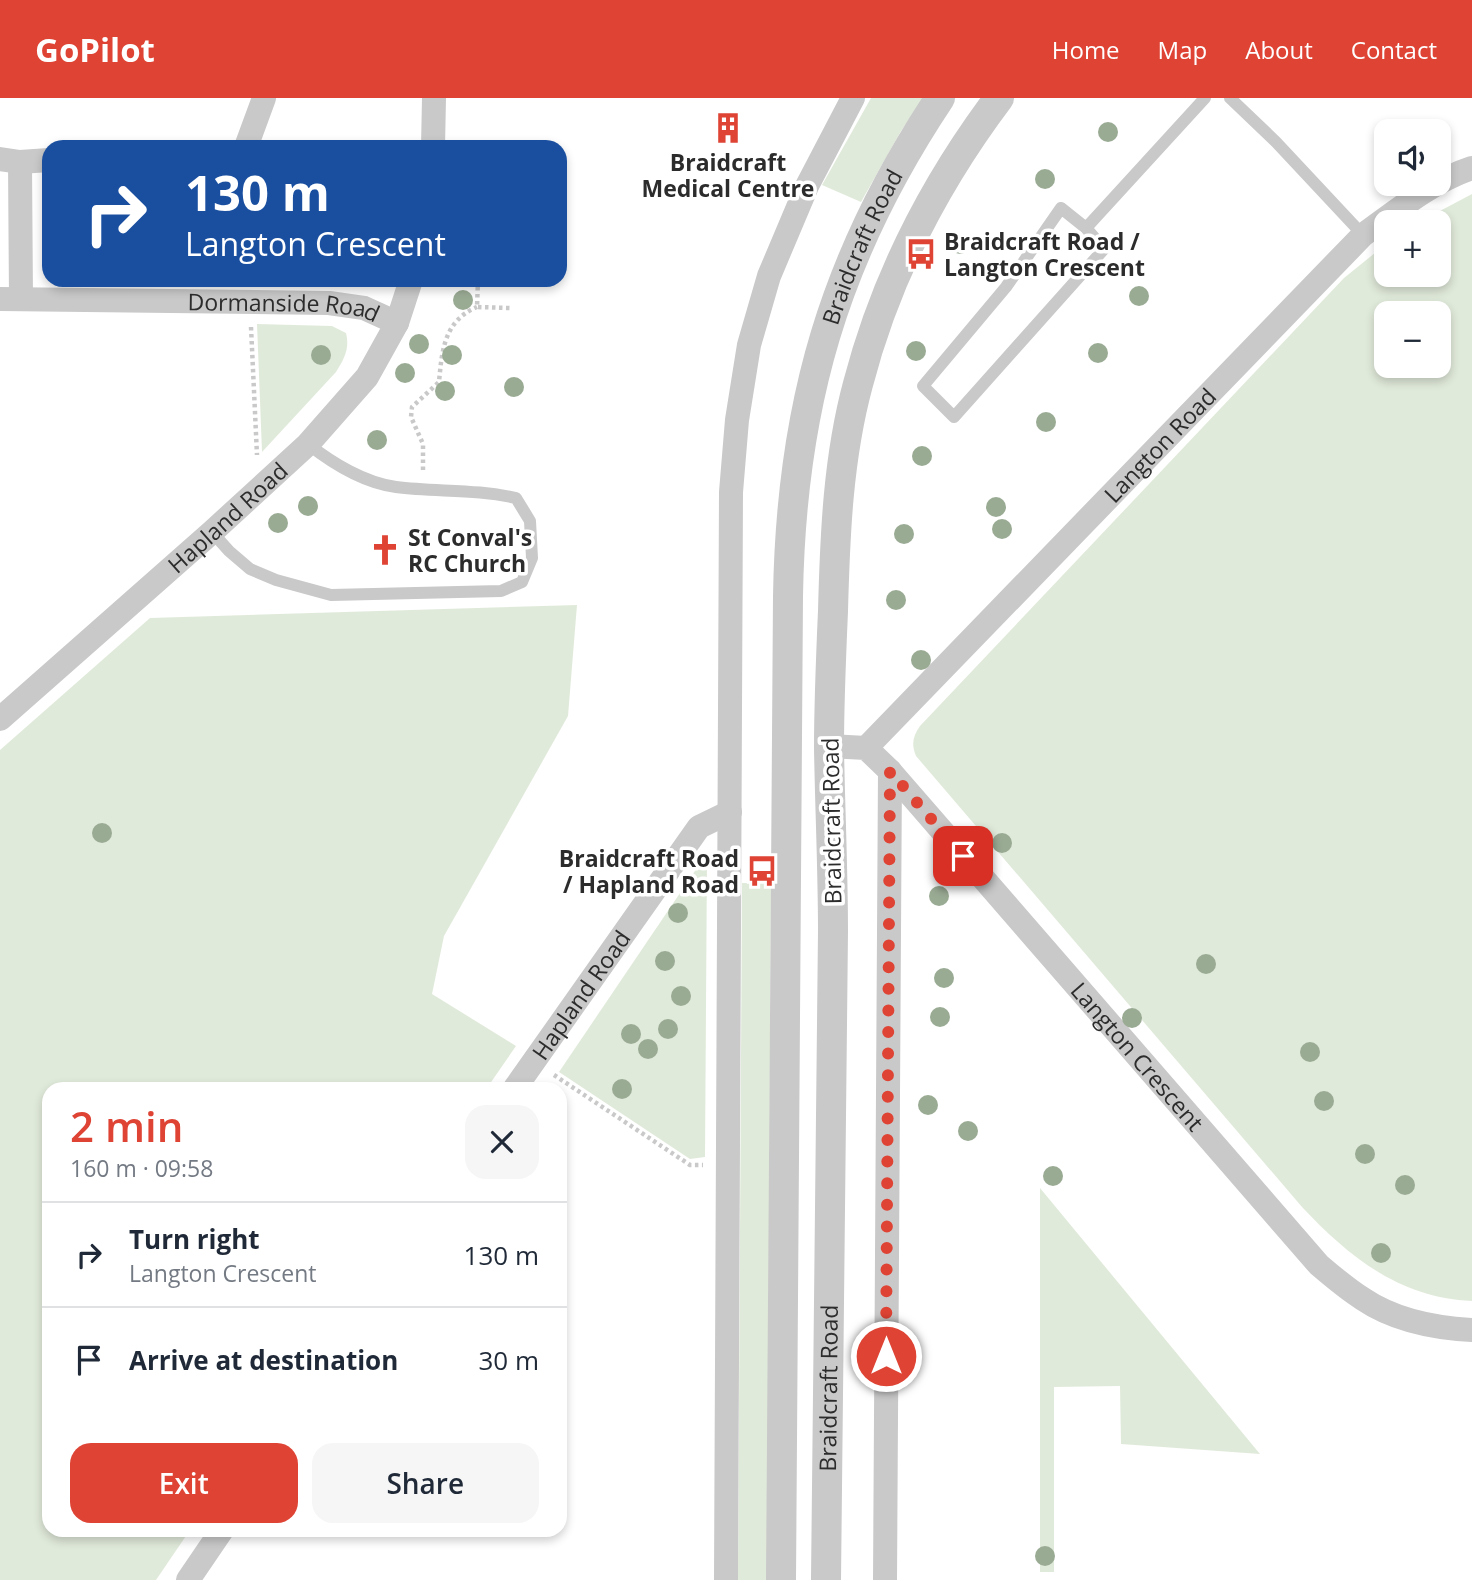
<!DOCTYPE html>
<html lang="en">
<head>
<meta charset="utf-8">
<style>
  body { margin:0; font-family:"Open Sans",sans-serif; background:#f6f6f7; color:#1f2937; height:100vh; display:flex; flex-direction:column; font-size:26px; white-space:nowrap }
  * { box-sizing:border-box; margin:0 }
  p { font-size:23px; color:#747a83 }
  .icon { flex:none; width:38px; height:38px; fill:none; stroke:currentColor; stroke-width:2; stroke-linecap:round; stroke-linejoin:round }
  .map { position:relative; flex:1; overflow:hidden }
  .details { position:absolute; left:42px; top:984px; width:525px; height:455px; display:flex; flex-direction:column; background:#fff; border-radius:21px; box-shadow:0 4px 10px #0003 }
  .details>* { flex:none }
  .hud { position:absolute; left:42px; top:42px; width:525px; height:147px; border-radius:21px; box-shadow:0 4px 10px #0003; background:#1a4fa0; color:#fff; overflow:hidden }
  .fabs { position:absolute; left:1374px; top:21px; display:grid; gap:14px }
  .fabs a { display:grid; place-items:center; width:77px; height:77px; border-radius:14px; background:#fff; box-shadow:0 4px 10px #0003; font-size:35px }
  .pin { position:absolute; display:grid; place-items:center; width:60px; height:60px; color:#fff; margin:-30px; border-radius:14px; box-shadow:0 4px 10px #0006 }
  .me { position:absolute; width:77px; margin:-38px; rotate:0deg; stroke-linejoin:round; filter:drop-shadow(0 0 5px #0008) }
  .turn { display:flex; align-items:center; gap:24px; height:147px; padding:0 28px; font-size:32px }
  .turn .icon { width:91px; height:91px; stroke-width:2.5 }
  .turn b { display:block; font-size:49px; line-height:60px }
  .round { display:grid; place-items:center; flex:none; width:74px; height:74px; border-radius:21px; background:#f6f6f7 }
  .summary { display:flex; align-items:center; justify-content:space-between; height:119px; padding:0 28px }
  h1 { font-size:42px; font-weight:600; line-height:52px; color:#de4334 }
  .button { display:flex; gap:14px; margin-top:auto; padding:14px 28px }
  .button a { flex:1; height:80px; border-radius:21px; background:#de4334; color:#fff; font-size:28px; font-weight:600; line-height:80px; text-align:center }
  .button a+a { background:#f6f6f7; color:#1f2937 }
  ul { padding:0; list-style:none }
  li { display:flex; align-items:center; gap:21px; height:105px; padding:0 28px; border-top:2px solid #e0e1e3 }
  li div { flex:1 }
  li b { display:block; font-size:26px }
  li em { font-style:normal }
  header { display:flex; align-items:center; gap:42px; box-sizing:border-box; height:98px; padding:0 35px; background:#de4334; color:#fff }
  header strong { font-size:33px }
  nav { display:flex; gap:38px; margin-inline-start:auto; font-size:24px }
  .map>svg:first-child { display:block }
  .green { fill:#e0eada; fill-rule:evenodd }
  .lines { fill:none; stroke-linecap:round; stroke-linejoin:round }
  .path { stroke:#c9c9c9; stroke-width:4.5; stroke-dasharray:3.5 3.5; stroke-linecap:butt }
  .service { stroke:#c9c9c9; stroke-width:12 }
  .minor { stroke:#c9c9c9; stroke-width:24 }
  .tertiary { stroke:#c9c9c9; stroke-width:30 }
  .tree { fill:#9aab94 }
  .route { stroke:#de4334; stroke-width:12; stroke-dasharray:0 21.6 }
  .labels { text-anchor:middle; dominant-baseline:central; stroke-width:7; stroke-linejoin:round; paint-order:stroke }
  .poi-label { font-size:23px; font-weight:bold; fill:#2c2c2c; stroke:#fff; text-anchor:start }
  .street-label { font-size:23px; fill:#2c2c2c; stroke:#fff }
</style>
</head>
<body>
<header>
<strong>GoPilot</strong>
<nav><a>Home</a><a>Map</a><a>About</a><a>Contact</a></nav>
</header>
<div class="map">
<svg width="1472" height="1482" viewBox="0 0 1472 1482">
  <rect width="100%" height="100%" fill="#fff"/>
  <path class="green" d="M871 0H924L901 33 861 104 822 87Z
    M1472 96V1203C1400 1200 1349 1159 1302 1109L916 658C911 646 913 638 920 628L1344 180 1386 146V177H1438V124H1419ZM1438 215V268H1386V215Z
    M257 226 332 228 346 235C350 251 344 261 336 274L262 354Z
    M577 507 568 618 444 838 432 896 516 948 487 990H49V1432H190L156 1482H0V652L150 520Z
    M703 761H707L705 1059 690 1061 559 974Z
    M742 785H771L767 1482H738Z
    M1040 1090 1260 1356 1121 1346 1120 1288 1054 1289V1474H1040Z"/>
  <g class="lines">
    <path class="path" d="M478 182 477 209 510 210
      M251 229 257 357
      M423 372V346L411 319 412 309 439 284C442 252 444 223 477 209
      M554 977 690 1067H703"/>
    <path class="service" d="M1230 0 1276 44 1363 137
      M1061 110 1086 130 1104 151 954 319 923 288 1006 189Z
      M1086 130 1205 0
      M212 434 229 453 250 471 276 482 331 497 501 493 522 484 532 460 530 423 516 400C476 391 436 394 396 389 365 385 332 365 308 346"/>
    <g class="minor">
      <path d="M246 49 264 0"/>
      <path d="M433 49 434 0"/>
      <path d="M0 61 20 64 49 62"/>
      <path d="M20 64 21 201"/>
      <path id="s1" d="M0 201 329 205 364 210 397 225"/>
      <path id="s2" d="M0 621 212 434 308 346 367 279 397 225 411 182"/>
      <path id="s3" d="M829 648 866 650 890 673 1319 1167C1333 1179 1347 1191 1363 1201 1394 1222 1435 1230 1472 1232"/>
      <path id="s4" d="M866 650 1363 137C1395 114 1434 82 1472 70"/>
      <path id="s5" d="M515 990 699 729 730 714"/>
      <path d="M188 1482 222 1432"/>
      <path d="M726 1482 731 394 737 322 749 247 769 178 807 88 853 0"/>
      <path d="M885 1482 890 673"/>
    </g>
    <g class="tertiary">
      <path id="s6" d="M781 1482 788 498C791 308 834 159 940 0"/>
      <path id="s7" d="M826 1482C828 1266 831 1049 833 833 833 772 830 711 829 650 829 604 831 558 833 513 835 436 838 360 858 286 885 182 935 85 999 0"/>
    </g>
  </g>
  <g class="tree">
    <circle cx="1108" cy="34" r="10"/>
    <circle cx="1045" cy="81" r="10"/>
    <circle cx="960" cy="146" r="10"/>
    <circle cx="1139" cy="198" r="10"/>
    <circle cx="463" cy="202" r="10"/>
    <circle cx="419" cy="246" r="10"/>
    <circle cx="916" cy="253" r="10"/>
    <circle cx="1098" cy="255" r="10"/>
    <circle cx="321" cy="257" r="10"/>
    <circle cx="452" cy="257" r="10"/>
    <circle cx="405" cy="275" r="10"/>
    <circle cx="514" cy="289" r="10"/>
    <circle cx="445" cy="293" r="10"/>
    <circle cx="1046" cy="324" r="10"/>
    <circle cx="377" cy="342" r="10"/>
    <circle cx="922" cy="358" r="10"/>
    <circle cx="308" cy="408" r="10"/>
    <circle cx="996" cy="409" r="10"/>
    <circle cx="278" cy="425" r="10"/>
    <circle cx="1002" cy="431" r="10"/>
    <circle cx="904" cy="436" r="10"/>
    <circle cx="896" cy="502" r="10"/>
    <circle cx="921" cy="562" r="10"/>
    <circle cx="102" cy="735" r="10"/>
    <circle cx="1002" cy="745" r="10"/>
    <circle cx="939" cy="798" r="10"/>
    <circle cx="678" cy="815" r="10"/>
    <circle cx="665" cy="863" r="10"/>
    <circle cx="1206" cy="866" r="10"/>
    <circle cx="944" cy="880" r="10"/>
    <circle cx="681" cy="898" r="10"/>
    <circle cx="940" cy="919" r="10"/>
    <circle cx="1132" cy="920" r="10"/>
    <circle cx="668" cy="931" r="10"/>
    <circle cx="631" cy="936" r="10"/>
    <circle cx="648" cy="951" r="10"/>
    <circle cx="1310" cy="954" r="10"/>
    <circle cx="622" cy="991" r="10"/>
    <circle cx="1324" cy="1003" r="10"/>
    <circle cx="928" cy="1007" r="10"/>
    <circle cx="968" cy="1033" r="10"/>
    <circle cx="1365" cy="1056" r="10"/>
    <circle cx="1053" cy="1078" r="10"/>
    <circle cx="1405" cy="1087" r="10"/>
    <circle cx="1381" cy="1155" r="10"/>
    <circle cx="1045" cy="1458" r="10"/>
  </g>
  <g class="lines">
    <path class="route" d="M886 1258 890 673 963 758"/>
  </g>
  <defs>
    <symbol id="building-bare" viewBox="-9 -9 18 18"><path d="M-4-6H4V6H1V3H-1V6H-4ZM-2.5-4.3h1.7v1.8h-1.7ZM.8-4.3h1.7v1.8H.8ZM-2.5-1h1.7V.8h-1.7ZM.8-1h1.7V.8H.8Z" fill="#de4334" stroke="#fff" stroke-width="2.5" paint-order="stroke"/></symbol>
    <symbol id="bus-bare" viewBox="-9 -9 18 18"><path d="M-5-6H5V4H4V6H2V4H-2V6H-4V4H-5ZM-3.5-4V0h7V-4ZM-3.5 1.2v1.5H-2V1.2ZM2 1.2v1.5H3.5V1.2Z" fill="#de4334" stroke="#fff" stroke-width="2.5" paint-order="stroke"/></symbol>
    <symbol id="church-bare" viewBox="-9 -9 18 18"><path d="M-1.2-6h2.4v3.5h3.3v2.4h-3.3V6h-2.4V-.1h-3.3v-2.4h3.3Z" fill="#de4334" stroke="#fff" stroke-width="2.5" paint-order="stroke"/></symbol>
  </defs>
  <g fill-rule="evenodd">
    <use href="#building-bare" x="706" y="8" width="44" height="44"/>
    <use href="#bus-bare" x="899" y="134" width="44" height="44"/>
    <use href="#church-bare" x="363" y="430" width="44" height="44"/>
    <use href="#bus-bare" x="740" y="751" width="44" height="44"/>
  </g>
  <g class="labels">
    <g class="poi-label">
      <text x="728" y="64" text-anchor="middle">Braidcraft<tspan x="728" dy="26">Medical Centre</tspan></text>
      <text x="944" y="143">Braidcraft Road /<tspan x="944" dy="26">Langton Crescent</tspan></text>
      <text x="408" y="439">St Conval's<tspan x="408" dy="26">RC Church</tspan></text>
      <text x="739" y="760" text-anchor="end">Braidcraft Road<tspan x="739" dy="26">/ Hapland Road</tspan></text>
    </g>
    <g class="street-label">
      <text stroke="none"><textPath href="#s6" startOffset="1344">Braidcraft Road</textPath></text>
      <text stroke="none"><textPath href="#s1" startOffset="284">Dormanside Road</textPath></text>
      <text stroke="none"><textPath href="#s4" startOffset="422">Langton Road</textPath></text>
      <text stroke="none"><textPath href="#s2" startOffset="304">Hapland Road</textPath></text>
      <text transform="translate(831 723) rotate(-91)">Braidcraft Road</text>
      <text stroke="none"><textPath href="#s5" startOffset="114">Hapland Road</textPath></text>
      <text stroke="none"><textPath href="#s3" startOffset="448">Langton Crescent</textPath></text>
      <text stroke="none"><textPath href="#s7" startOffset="192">Braidcraft Road</textPath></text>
    </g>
  </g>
</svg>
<div class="fabs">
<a><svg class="icon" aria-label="sound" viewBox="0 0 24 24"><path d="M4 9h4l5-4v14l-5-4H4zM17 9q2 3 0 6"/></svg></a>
<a>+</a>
<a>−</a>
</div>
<div class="pin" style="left:963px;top:758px;background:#d93025"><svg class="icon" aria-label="arrive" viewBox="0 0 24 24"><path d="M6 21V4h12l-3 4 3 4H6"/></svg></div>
<svg class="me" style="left:886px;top:1258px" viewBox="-20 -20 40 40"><circle r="17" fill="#de4334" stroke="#fff" stroke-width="3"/><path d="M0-11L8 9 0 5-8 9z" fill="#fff"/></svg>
<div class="hud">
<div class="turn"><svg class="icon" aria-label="right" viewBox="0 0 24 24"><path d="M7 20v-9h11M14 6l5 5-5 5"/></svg><div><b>130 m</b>Langton Crescent</div></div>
</div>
<section class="details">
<div class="summary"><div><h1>2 min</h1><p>160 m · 09:58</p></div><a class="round"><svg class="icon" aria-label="close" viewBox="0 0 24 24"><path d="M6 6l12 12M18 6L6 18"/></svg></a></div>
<ul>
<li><svg class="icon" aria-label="right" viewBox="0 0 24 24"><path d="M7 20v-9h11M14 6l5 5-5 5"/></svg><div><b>Turn right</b><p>Langton Crescent</p></div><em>130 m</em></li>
<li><svg class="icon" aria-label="arrive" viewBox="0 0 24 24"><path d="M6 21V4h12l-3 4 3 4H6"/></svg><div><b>Arrive at destination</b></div><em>30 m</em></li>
</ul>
<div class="button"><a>Exit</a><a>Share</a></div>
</section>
</div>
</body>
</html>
